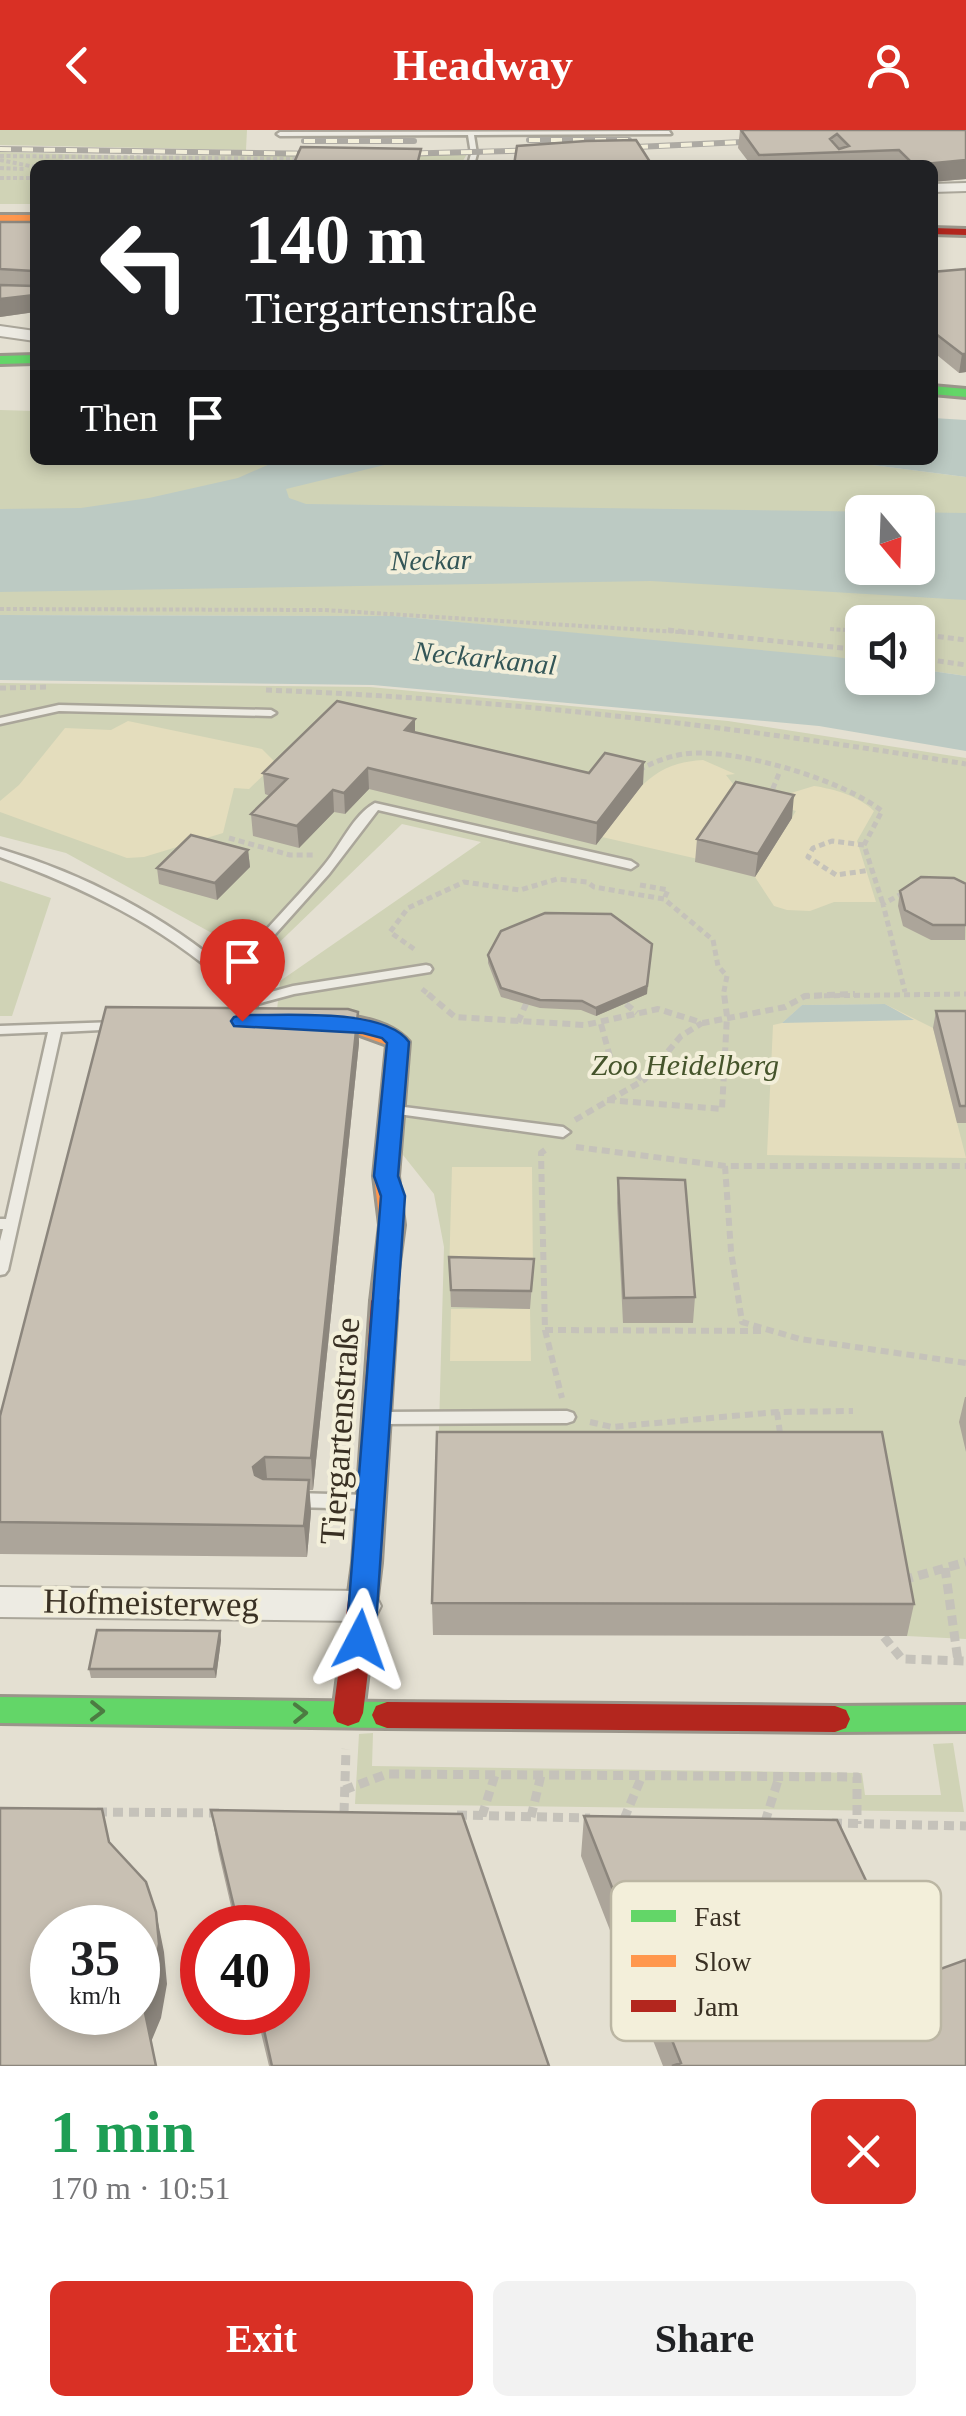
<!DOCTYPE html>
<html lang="en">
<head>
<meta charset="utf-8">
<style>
  body { margin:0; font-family:Georgia,serif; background:#f2f2f2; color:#202124; height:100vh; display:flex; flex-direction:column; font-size:38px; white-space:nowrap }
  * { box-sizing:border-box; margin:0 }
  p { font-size:32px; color:#757577 }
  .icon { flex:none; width:55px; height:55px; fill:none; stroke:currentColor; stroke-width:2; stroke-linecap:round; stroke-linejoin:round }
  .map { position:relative; height:1936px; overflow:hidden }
  .sheet { display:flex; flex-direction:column; background:#fff; flex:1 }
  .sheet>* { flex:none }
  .top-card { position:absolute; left:30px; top:30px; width:908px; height:305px; border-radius:15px; box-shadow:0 5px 15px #0003; background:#202124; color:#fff; overflow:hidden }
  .needle { width:65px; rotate:161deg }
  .controls { position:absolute; left:845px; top:365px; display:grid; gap:20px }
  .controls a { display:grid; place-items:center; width:90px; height:90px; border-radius:15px; background:#fff; box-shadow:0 5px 15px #0003; font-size:50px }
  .speed { position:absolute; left:30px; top:1775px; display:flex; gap:20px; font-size:50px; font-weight:700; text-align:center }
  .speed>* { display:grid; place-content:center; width:130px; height:130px; border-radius:50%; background:#fff; box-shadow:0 5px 15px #0003; line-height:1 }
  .speed small { font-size:25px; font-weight:400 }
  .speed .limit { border:15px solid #d22; background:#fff; color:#111 }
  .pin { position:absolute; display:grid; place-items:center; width:85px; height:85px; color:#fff; margin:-102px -42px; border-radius:50% 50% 50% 0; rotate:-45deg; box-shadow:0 0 10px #0007 }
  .pin .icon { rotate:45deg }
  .me { position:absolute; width:110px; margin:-55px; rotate:4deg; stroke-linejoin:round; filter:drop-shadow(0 0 8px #0008) }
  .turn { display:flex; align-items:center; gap:35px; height:210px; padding:0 50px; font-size:45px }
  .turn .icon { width:130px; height:130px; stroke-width:2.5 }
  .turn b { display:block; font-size:70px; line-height:85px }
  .then { display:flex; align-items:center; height:95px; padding:0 50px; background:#0003; gap:20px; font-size:38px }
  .round { display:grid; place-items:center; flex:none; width:105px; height:105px; border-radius:15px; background:#f2f2f2 }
  .summary { display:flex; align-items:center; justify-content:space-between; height:170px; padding:0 50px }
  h1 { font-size:60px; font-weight:700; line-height:75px; color:#1e9e55 }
  .button { display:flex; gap:20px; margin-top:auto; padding:20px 50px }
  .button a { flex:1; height:115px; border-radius:15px; background:#d93025; color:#fff; font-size:40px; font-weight:700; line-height:115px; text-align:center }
  .button a+a { background:#f2f2f2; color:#202124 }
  header { display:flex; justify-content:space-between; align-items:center; height:130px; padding:0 50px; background:#d93025; color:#fff; font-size:45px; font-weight:700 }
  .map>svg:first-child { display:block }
  .green { fill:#d0d3b6; fill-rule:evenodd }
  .sand { fill:#e4ddbd }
  .water { fill:#bccac3; fill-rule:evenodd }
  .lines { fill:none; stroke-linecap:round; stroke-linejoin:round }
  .lane-casing { stroke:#aaa69a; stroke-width:5 }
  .street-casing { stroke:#aaa69a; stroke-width:4 }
  .fast-casing { stroke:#9a958a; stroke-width:6 }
  .slow-casing { stroke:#9a958a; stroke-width:6 }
  .jam-casing { stroke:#9a958a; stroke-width:6 }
  .path-far3 { stroke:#c5c2ba; stroke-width:4; stroke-dasharray:4 2.5; stroke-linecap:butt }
  .path-far2 { stroke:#c5c2ba; stroke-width:5; stroke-dasharray:6 4; stroke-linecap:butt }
  .path-far1 { stroke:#c5c2ba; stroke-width:6; stroke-dasharray:8 5; stroke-linecap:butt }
  .path { stroke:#c5c2ba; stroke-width:9; stroke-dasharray:10 6; stroke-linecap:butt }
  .lane { fill:#edebe3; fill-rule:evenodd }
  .street { fill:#edebe3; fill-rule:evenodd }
  .fast { fill:#63d668; fill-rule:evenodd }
  .slow { fill:#ff974d; fill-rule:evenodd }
  .jam { fill:#b3261e; fill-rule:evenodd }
  .rail-casing { stroke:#adaaa3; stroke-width:6 }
  .rail { stroke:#f3efda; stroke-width:4; stroke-dasharray:11; stroke-linecap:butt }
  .wall { fill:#aca59a }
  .shaded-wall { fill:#8c867d }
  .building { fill:#c8c0b3; stroke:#8c867d; stroke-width:2.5; fill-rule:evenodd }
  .oneway { stroke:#4c7b42 }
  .route { fill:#1a73e8; stroke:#114b97; stroke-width:2.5 }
  .labels { text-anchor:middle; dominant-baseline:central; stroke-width:8; stroke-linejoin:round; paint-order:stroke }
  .far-water-label { font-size:28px; font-style:italic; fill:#335657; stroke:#f3efda }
  .park-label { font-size:30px; font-style:italic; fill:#45542b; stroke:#f3efda }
  .near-street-label { font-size:35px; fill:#393023; stroke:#f3efda }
  .key { fill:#f3efda; stroke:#bbb6a3; stroke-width:2.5 }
  .key-label { font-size:28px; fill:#393023 }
</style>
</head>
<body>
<header><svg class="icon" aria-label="back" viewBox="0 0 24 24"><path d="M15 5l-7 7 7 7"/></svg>Headway<svg class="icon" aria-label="person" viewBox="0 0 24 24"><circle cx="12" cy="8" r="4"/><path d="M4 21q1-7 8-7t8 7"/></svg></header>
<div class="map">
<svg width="966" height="1936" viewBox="0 0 966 1936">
  <rect width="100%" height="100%" fill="#e4e0d2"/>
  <path class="green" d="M0 0H247L246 20 0 15Z
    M0 22 132 26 467 24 461 34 62 29 77 35H35V74H0Z
    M0 280 35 281V330H833L966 347V546L918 539V492H862V531L394 486 0 485ZM862 382H918V438H862Z
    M0 553 370 557 728 591 966 628V1509L907 1506 875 1334H438L444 1117 434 1064 403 1025 404 914 277 880 280 851 481 712 402 694 261 830 66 723 0 706Z
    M0 751 51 768 12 886H0Z
    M373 1603 372 1636 862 1643 865 1665H941L933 1614 953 1613 964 1682 355 1674 359 1604Z"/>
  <path class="sand" d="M128 591 262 619 276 633 249 659 234 658 223 703 144 727 127 728 0 682V671L19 655 65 598 111 600Z
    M703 630 735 644 726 645 736 658 698 729 602 707C634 666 647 633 703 630Z
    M814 656C834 659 859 666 874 681L857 711 876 772H834L810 781 787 780 774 776 755 747 796 681 789 679 791 663Z
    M885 874 933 898 966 1028 767 1025 773 895 782 893 802 875Z
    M452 1037H532L533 1147 449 1144Z
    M451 1179H530L531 1231H450Z"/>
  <path class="water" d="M933 288 966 290V347L833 330H932Z
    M279 330H405L286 359 289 368 306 374 966 383V470L651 451 0 462V379L81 378 149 368 238 348ZM918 382V438H862V382Z
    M0 485 394 486 836 527 862 531V548H918V539L966 546V621L819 596 373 555 0 550Z
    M885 874 914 890 782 893 802 875Z"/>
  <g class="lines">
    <defs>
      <path id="lane" d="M669 1 671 4 474 5 477 24 474 35H468L471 24 468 5 280 6 277 4 280 2Z
        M59 575 271 580 276 583 271 586 59 581 0 594V588Z
        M375 673 631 731 637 735 631 739 378 680 329 744 261 820 237 854H227C160 794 84 758 0 727V719C84 744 165 786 231 843 259 804 295 771 325 734 341 715 353 685 375 673Z
        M426 835 430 836 432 839 430 842 294 864 246 877 240 873 241 870 293 856Z
        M116 892 123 896 121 899 61 902 8 1140 5 1144 0 1145V1111L3 1099H0V1089H6L48 902 0 904V896Z
        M396 976 563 997 570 1002 563 1007 391 983 389 980Z
        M567 1281 573 1283 575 1287 573 1291 567 1293 382 1294 376 1292 374 1288 376 1284 382 1282Z
        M294 1363 368 1365 374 1367 376 1372 374 1377 368 1379 294 1377 288 1375 286 1370 288 1365Z"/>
      <path id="street" d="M966 53V61L932 62V54Z
        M0 196 35 201V211L0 206Z
        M0 1457 363 1461 376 1466 381 1476 376 1486 363 1491 0 1487Z"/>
      <path id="fast" d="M35 225V233L0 234V226Z
        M932 256 966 259V267L932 264Z
        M0 1567 387 1572 398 1576 402 1585 398 1594 387 1598 0 1593Z
        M966 1575V1601L835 1602 824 1598 820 1589 824 1580 835 1576Z"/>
      <path id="slow" d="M0 85H35V91H0Z
        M232 845 239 847 257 873 254 884C298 884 377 876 409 912L398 1046 404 1095 393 1177H375L371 1171 380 1095 374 1046 387 915 343 899 234 896 231 891 235 873 222 851Z"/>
      <path id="jam" d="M932 98 966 99V105L932 104Z
        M384 1162 393 1165 397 1171 381 1433 363 1583 359 1592 348 1596 337 1592 333 1583 353 1433 371 1171 375 1165Z
        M387 1572 835 1576 846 1580 850 1589 846 1598 835 1602 387 1598 376 1594 372 1585 376 1576Z"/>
    </defs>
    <use href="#lane" class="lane-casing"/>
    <use href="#street" class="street-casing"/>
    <use href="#fast" class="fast-casing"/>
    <use href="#slow" class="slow-casing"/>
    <use href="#jam" class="jam-casing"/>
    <path class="path-far3" d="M0 26 304 29
      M0 30 35 37
      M416 32 454 33
      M0 38 24 39
      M0 48H35
      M0 479 324 480 695 503
      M830 499 862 501"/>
    <path class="path-far2" d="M668 500 862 520
      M853 500 862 501
      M918 504 966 510
      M918 528 966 535
      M0 558 49 557
      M266 560C501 569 734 596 966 634
      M639 640C657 630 677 623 698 623 747 622 844 651 882 681L864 715 883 774
      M769 668 780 641
      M229 708 290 725H313
      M864 715 832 711 813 718 808 727 836 745 871 740
      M640 755 668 760 664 769
      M903 763 883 774 905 862
      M414 819 390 802 408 778 464 752 520 760 557 749 587 752 594 757 664 769 713 810 718 836 727 846 723 866
      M422 859 431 866
      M804 866 966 864"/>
    <path class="path-far1" d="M428 864 455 887 585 895 658 879 703 893 785 877 805 866 855 864
      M626 874 637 883
      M518 892 526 874
      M601 894 610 927 644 950
      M607 970 722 979 727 886 724 864
      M575 990 644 950 681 906 702 893
      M576 1017 725 1036H966
      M545 1020 541 1023 545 1200 562 1268
      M725 1036 731 1121 742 1192 800 1209 966 1233
      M545 1200 764 1201
      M777 1282 781 1310
      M590 1292 612 1297 777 1282 853 1281"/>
    <path class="path" d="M945 1438 958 1531
      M903 1450 966 1432
      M884 1507 902 1529 966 1531
      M344 1660 387 1644 857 1647V1694
      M97 1682 220 1683
      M344 1683 346 1619
      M457 1685 590 1688
      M482 1686 495 1645
      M531 1687 541 1645
      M624 1689 642 1646
      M765 1692 779 1647
      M832 1693 966 1696"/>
    <use href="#lane" class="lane"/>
    <use href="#street" class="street"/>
    <use href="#fast" class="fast"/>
    <use href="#slow" class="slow"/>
    <use href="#jam" class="jam"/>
    <defs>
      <path id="rail" d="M529 10H629
        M304 11H414
        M615 18 765 11
        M0 19 325 24
        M395 24 545 20"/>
    </defs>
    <use href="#rail" class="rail-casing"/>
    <use href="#rail" class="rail"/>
  </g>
  <path class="wall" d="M740 0H966V49L932 52V35H751L738 18Z
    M0 92H35V182L0 187Z
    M966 139V242L959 243 932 221V142Z
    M415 602 589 643 644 632 643 654 596 715 369 659 345 684 334 682 299 718 253 706 251 684 270 666 265 664 263 643Z
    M792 688 755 747 695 732 697 709Z
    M248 720 250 737 217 770 159 754 157 738Z
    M966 754 965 810H931L903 796 898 776 900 761Z
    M488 825 647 864 596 886 581 880 540 878 501 867 488 833Z
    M936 881H966V993H957L933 898Z
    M358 882 359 913 313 1360H309L311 1382 307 1427 0 1424V1286Z
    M618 1048 695 1167 693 1193H623L617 1073Z
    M449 1127 534 1129 530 1179 451 1177Z
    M965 1267H966V1322L959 1292Z
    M432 1473 914 1474 907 1506 433 1505Z
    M220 1501 221 1510 216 1548H91L89 1539Z
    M211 1680 549 1936H269L256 1882H288V1798H236L218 1720Z
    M584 1686 913 1849 966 1936H663L581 1726Z"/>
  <path class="shaded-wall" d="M966 30V49L932 52V35H914Z
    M34 165 35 182 0 187V169Z
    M962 224H966V242L959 243Z
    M415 589V610L405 600Z
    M644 632 643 654 596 715 597 693Z
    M368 638 369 659 345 684 344 663Z
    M333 660 334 682 299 718 297 696Z
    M794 665 792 688 755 747 758 724Z
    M248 720 250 737 217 770 215 753Z
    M652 814 647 864 596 886V878Z
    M358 882 359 913 313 1360 311 1328Z
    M265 1327 268 1359 257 1369 253 1337Z
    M309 1350 311 1382 307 1427 304 1396Z
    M220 1501 221 1510 216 1548 214 1539Z
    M156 1782 164 1822 167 1854 161 1888 151 1912 143 1873Z"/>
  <path class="building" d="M741 0H966V30L914 35 899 20 759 25ZM837 4 849 16 839 19 830 9Z
    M636 10 652 35H514L517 16 586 11Z
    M301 17 421 19 417 35H293Z
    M0 92H35V154L33 141 0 139Z
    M966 139V224H962L932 201V142Z
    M0 155 35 156V166L34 165 0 169Z
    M337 571 415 589 405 600 589 643 605 623 644 632 597 693 368 638 344 663 333 660 297 696 251 684 287 649 263 643Z
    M736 652 794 665 758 724 697 709Z
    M191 705 248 720 215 753 157 738Z
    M921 747 954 748 966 754V795H933L905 780 900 761Z
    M545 783 611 784 652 814 647 856 596 878 582 871 540 870 501 858 488 825 501 801Z
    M106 877 348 879 358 882 311 1328 265 1327 253 1337 255 1345 263 1349 309 1350 304 1396 0 1392V1286Z
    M936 881H966V976H960Z
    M618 1048 685 1050 695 1167 624 1168Z
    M449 1127 534 1129 531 1161 451 1160Z
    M437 1302H882L914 1474 432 1473Z
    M97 1500 220 1501 214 1539H89Z
    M0 1678 102 1679 109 1712 146 1752 156 1782 159 1814 153 1849 143 1873 156 1936H0ZM52 1798H138V1882H52Z
    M211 1680 462 1684 549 1936H272L260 1882H288V1798H239Z
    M584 1686 837 1690 913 1849 965 1830 966 1832V1936H672L681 1933Z"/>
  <defs><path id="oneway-chevron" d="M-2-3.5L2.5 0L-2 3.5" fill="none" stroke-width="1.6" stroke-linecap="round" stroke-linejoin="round" transform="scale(2.5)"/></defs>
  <g class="oneway">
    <use href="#oneway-chevron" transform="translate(97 1581) rotate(1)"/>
    <use href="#oneway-chevron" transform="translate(300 1583) rotate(-1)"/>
  </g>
  <path class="route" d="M242 885C284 886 384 877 409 912L398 1046 405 1066 375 1510 371 1519 360 1523 350 1519 346 1510 381 1066 374 1046 387 913 382 908 363 903 234 896 231 891 234 887Z"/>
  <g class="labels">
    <g class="far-water-label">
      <text transform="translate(431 430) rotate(-1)">Neckar</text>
      <text transform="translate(485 528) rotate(6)">Neckarkanal</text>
    </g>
    <g class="park-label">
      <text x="685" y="934">Zoo Heidelberg</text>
    </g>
    <g class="near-street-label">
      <text transform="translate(340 1301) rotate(-86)">Tiergartenstraße</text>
      <text transform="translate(151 1473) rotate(1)">Hofmeisterweg</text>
    </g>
  </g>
  <rect x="611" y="1751" width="330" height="160" rx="15" class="key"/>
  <rect x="631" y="1780" width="45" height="12" fill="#63d668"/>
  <rect x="631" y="1825" width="45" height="12" fill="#ff974d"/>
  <rect x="631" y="1870" width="45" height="12" fill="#b3261e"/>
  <g class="key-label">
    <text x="694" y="1796">Fast</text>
    <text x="694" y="1841">Slow</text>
    <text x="694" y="1886">Jam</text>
  </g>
</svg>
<div class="controls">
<a><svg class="needle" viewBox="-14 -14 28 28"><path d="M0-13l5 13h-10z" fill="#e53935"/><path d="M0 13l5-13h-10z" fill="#757577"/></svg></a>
<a><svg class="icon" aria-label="sound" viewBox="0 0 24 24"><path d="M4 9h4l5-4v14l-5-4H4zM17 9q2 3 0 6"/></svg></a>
</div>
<div class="speed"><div>35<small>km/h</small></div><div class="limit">40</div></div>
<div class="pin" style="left:242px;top:891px;background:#d93025"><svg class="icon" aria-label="arrive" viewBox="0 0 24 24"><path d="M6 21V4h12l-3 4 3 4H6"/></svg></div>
<svg class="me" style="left:360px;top:1510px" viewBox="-20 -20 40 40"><path d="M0-17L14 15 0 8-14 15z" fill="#1a73e8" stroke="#fff" stroke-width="4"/></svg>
<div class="top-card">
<div class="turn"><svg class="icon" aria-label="left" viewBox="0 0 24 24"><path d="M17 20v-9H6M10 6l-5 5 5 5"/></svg><div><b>140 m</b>Tiergartenstraße</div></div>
<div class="then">Then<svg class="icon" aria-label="arrive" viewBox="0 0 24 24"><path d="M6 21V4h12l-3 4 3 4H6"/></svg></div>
</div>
</div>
<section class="sheet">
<div class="summary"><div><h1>1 min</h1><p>170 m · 10:51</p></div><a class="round" style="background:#d93025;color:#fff"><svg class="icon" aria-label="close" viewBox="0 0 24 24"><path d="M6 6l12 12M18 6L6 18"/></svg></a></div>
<div class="button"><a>Exit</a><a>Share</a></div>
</section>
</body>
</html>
